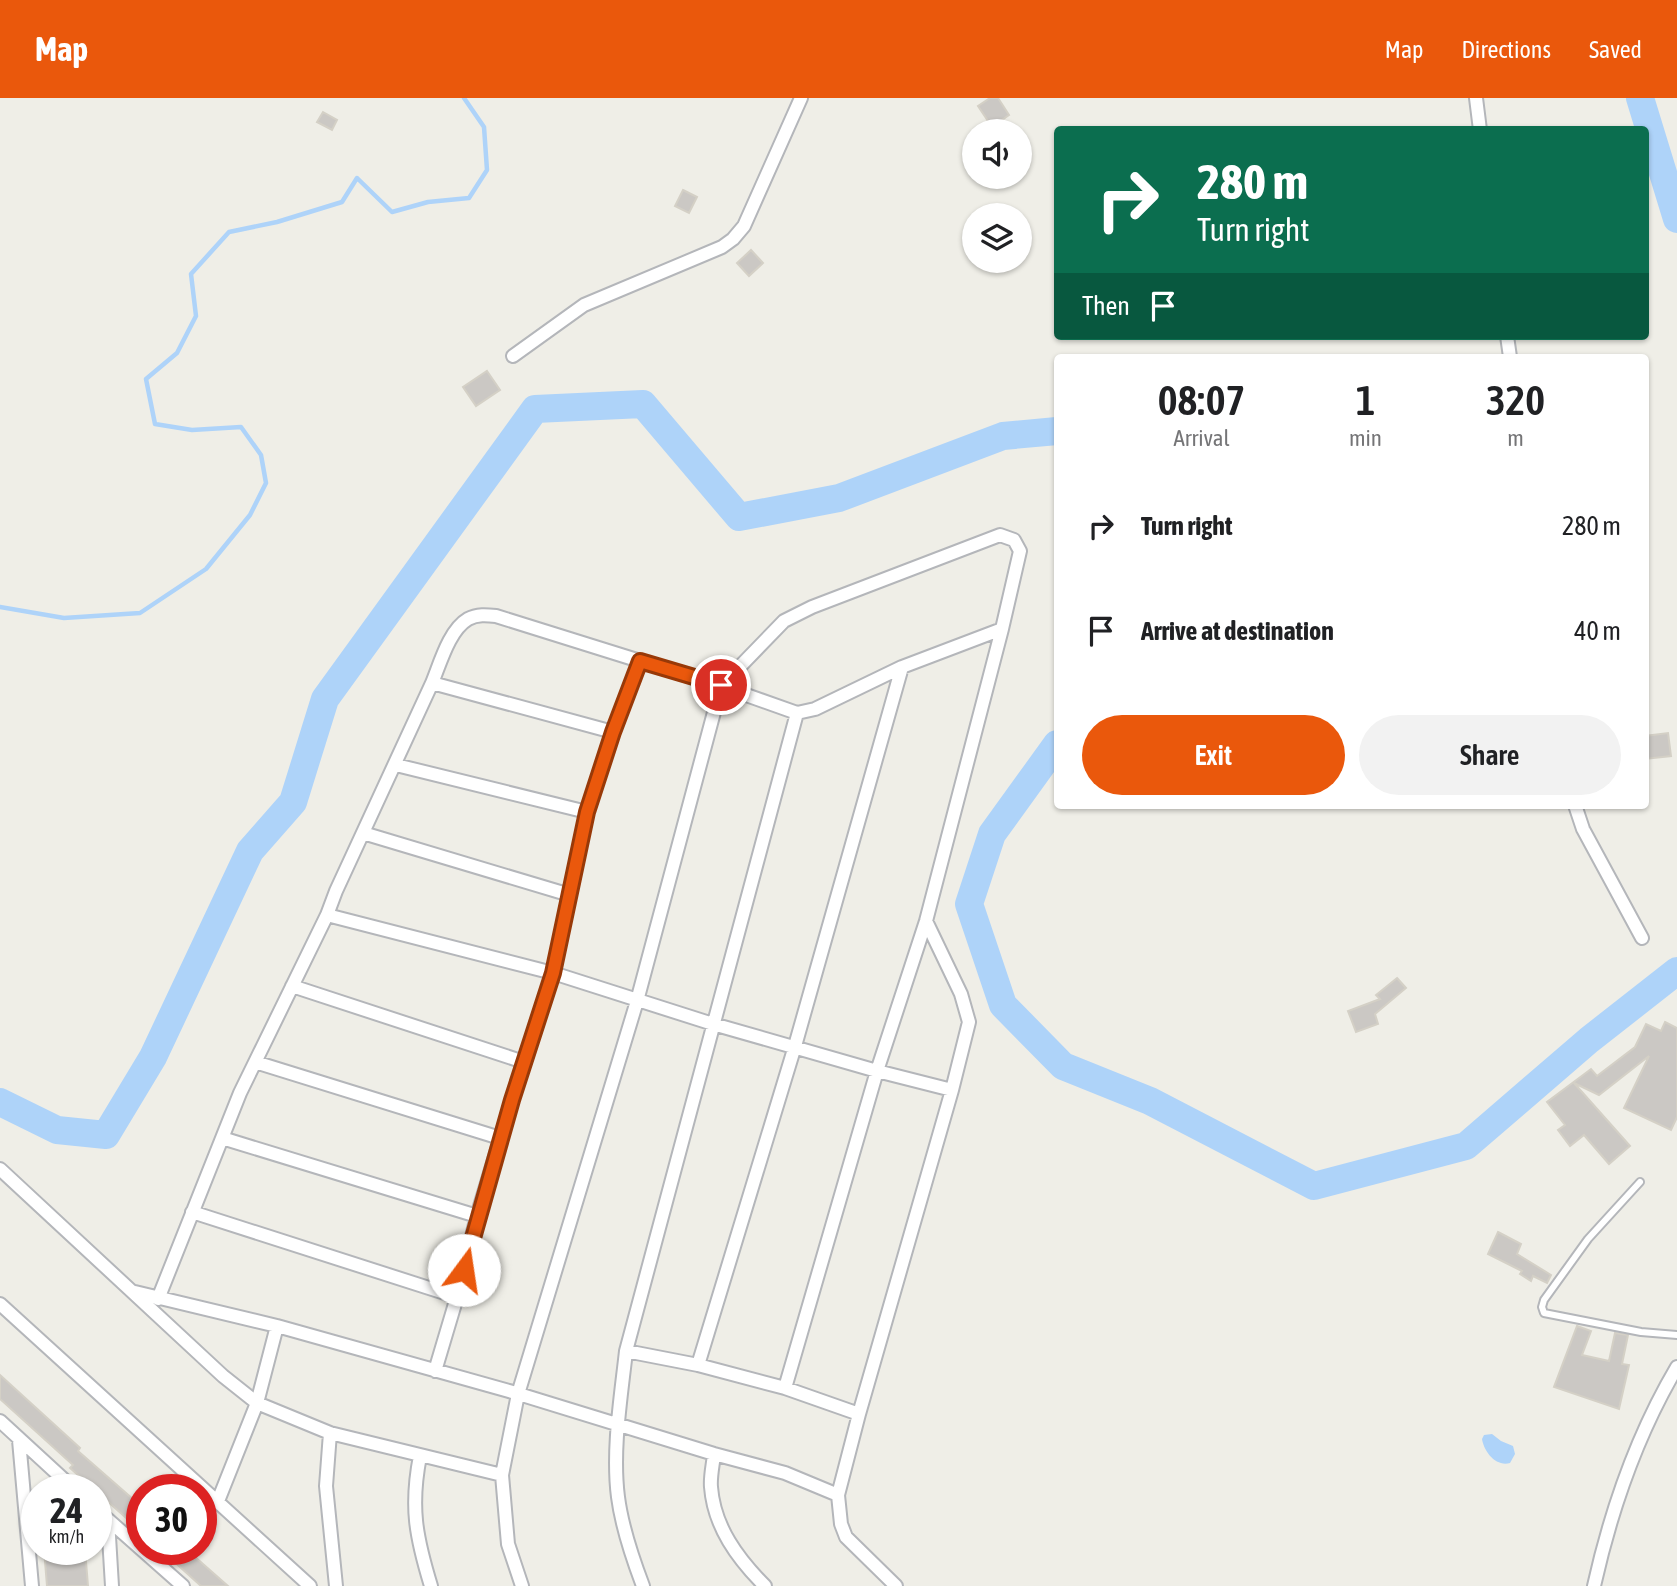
<!DOCTYPE html>
<html lang="en">
<head>
<meta charset="utf-8">
<style>
  body { margin:0; font-family:"Asap Condensed",sans-serif; background:#f2f2f2; color:#202124; height:100vh; display:flex; flex-direction:column; font-size:26px; white-space:nowrap }
  * { box-sizing:border-box; margin:0 }
  p { font-size:23px; color:#757577 }
  .icon { flex:none; width:38px; height:38px; fill:none; stroke:currentColor; stroke-width:2; stroke-linecap:round; stroke-linejoin:round }
  .map { position:relative; flex:1; overflow:hidden }
  .details { position:absolute; left:1054px; top:256px; width:595px; height:455px; display:flex; flex-direction:column; background:#fff; border-radius:7px; box-shadow:0 2px 5px #0004 }
  .details>* { flex:none }
  .top-card { position:absolute; left:1054px; top:28px; width:595px; height:214px; border-radius:7px; box-shadow:0 2px 5px #0004; background:#0b6e4f; color:#fff; overflow:hidden }
  .fabs { position:absolute; left:962px; top:21px; display:grid; gap:14px }
  .fabs a { display:grid; place-items:center; width:70px; height:70px; border-radius:50%; background:#fff; box-shadow:0 2px 5px #0004; font-size:35px }
  .speed { position:absolute; left:21px; top:1376px; display:flex; gap:14px; font-size:35px; font-weight:700; text-align:center }
  .speed>* { display:grid; place-content:center; width:91px; height:91px; border-radius:50%; background:#fff; box-shadow:0 2px 5px #0004; line-height:1 }
  .speed small { font-size:18px; font-weight:400 }
  .speed .limit { border:10px solid #d22; background:#fff; color:#111 }
  .pin { position:absolute; display:grid; place-items:center; width:60px; height:60px; color:#fff; margin:-30px; border:4px solid #fff; border-radius:50%; box-shadow:0 2px 7px #0007 }
  .me { position:absolute; width:77px; margin:-38px; rotate:14deg; stroke-linejoin:round; filter:drop-shadow(0 0 5px #0008) }
  .turn { display:flex; align-items:center; gap:24px; height:147px; padding:0 28px; font-size:32px }
  .turn .icon { width:91px; height:91px; stroke-width:2.5 }
  .turn b { display:block; font-size:49px; line-height:60px }
  .then { display:flex; align-items:center; height:66px; padding:0 28px; background:#0003; gap:14px; font-size:26px }
  .eta { display:flex; justify-content:space-evenly; align-items:center; height:119px; text-align:center }
  .eta b { font-size:42px; font-weight:600; line-height:49px }
  .primary-button { display:flex; gap:14px; margin-top:auto; padding:14px 28px }
  .primary-button a { flex:1; height:80px; border-radius:42px; background:#ea580c; color:#fff; font-size:28px; font-weight:600; line-height:80px; text-align:center }
  .primary-button a+a { background:#f2f2f2; color:#202124 }
  ul { padding:0; list-style:none }
  li { display:flex; align-items:center; gap:21px; height:105px; padding:0 28px }
  li div { flex:1 }
  li b { display:block; font-size:26px }
  li em { font-style:normal }
  header { display:flex; align-items:center; gap:42px; box-sizing:border-box; height:98px; padding:0 35px; background:#ea580c; color:#fff }
  header strong { font-size:33px }
  nav { display:flex; gap:38px; margin-inline-start:auto; font-size:24px }
  .map>svg:first-child { display:block }
  .water { fill:#aed3f9 }
  .lines { fill:none; stroke-linecap:round; stroke-linejoin:round }
  .stream { stroke:#aed3f9; stroke-width:4.5 }
  .river { stroke:#aed3f9; stroke-width:28 }
  .building { fill:#cbc8c4; stroke:#d4d0c6; stroke-width:2 }
  .service-casing { stroke:#b4b6ba; stroke-width:10 }
  .minor-casing { stroke:#b4b6ba; stroke-width:16 }
  .service { stroke:#fff; stroke-width:6 }
  .minor { stroke:#fff; stroke-width:12 }
  .route-casing { stroke:#983908; stroke-width:18 }
  .route { stroke:#ea580c; stroke-width:12 }
</style>
</head>
<body>
<header>
<strong>Map</strong>
<nav><a>Map</a><a>Directions</a><a>Saved</a></nav>
</header>
<div class="map">
<svg width="1677" height="1488" viewBox="0 0 1677 1488">
  <rect width="100%" height="100%" fill="#efeee7"/>
  <path class="water" d="M1492 1336 1501 1343 1513 1348 1515 1356 1510 1365C1496 1369 1484 1354 1482 1341L1484 1337Z"/>
  <g class="lines">
    <path class="stream" d="M0 509 64 520 140 515 206 471 250 417 266 385 261 357 241 329 192 332 155 326 146 281 177 255 196 218 191 176 229 134 277 124 342 104 357 80 392 114 428 104 469 100 487 72 484 29 464 0"/>
    <path class="river" d="M1640 0 1677 121
      M1057 646 992 736 969 806 1003 907 1063 968 1150 1003 1314 1088 1466 1048 1589 942 1677 873
      M0 1004 57 1032 106 1037 153 959 250 753 293 704 325 601 535 311 643 306 739 419 839 400 1003 338 1057 333"/>
  </g>
  <path class="building" d="M990 0H998L1009 17 992 29 978 8Z
    M323 14 337 22 332 32 317 24Z
    M683 92 697 99 689 115 675 108Z
    M751 152 763 165 749 178 737 165Z
    M487 273 500 292 476 308 463 289Z
    M1668 635 1671 658 1645 661V638Z
    M1397 880 1406 890 1375 916 1378 926 1356 934 1348 913 1380 901 1376 897Z
    M1665 924 1677 930V1019L1671 1032 1624 1010 1649 958 1599 997 1574 985 1630 1048 1609 1066 1584 1037 1570 1048 1558 1032 1565 1027 1547 1004 1591 971 1597 978 1635 949 1646 926 1661 933Z
    M1498 1134 1521 1146 1517 1156 1551 1177 1547 1185 1533 1178 1531 1183 1520 1176 1522 1173 1488 1156Z
    M1577 1228 1591 1233 1582 1257 1609 1263 1615 1235 1628 1237 1622 1266 1629 1267 1619 1311 1554 1289Z
    M0 1277 80 1350 78 1353 142 1409V1434L70 1370 73 1367 0 1301Z
    M44 1451H85L88 1488H47Z
    M160 1451H186L228 1488H201Z"/>
  <g class="lines">
    <defs>
      <path id="service" d="M1640 1084 1588 1141 1544 1202 1542 1209 1544 1215 1641 1234 1677 1237"/>
      <path id="minor" d="M1476 0 1480 32
        M1507 238 1510 259
        M513 258 584 207 722 149 733 141 744 128 801 0
        M902 569 1002 531
        M432 585C440 566 449 532 468 521 477 516 487 517 496 518L640 563
        M613 634 640 563 721 588 797 615 815 611 902 569 795 948 698 1267
        M396 667 587 714
        M1575 707 1583 731 1642 840
        M363 735 570 797
        M292 888 524 964
        M255 964 500 1040
        M222 1040 477 1118 457 1199 435 1273
        M0 1071 223 1278 257 1305 330 1335 502 1377
        M192 1114 457 1199
        M477 1118 512 1002 553 875 587 714 613 634 432 585 336 793 327 817 553 875 713 926 877 973 952 992
        M135 1194 277 1228 509 1293 714 1356 785 1375 838 1397 841 1426 846 1439 896 1488
        M158 1201 240 995 327 817
        M0 1206 310 1488
        M626 1253 698 1267 785 1290 859 1316 952 992 969 924 961 896 926 823
        M0 1323 74 1391
        M330 1335 326 1388 336 1488
        M19 1342 32 1488
        M714 1356C713 1367 710 1379 711 1389 714 1429 738 1461 765 1488
        M420 1358C410 1409 416 1439 431 1488
        M838 1397 859 1316
        M218 1403 257 1305 277 1228
        M96 1411 183 1488
        M108 1422 112 1488
        M522 1488 508 1446 502 1377 518 1296 637 903 721 588 784 523 812 509 1000 437 1014 442 1020 453 1002 531 926 823 877 973 785 1290
        M643 1488C632 1459 622 1430 618 1399 612 1352 621 1299 626 1253L797 615
        M1594 1488C1611 1412 1638 1335 1677 1269"/>
    </defs>
    <use href="#service" class="service-casing"/>
    <use href="#minor" class="minor-casing"/>
    <use href="#service" class="service"/>
    <use href="#minor" class="minor"/>
  </g>
  <g class="lines">
    <defs>
      <path id="route" d="M464 1172 512 1002 553 875 587 714 613 634 640 563 721 587"/>
    </defs>
    <use href="#route" class="route-casing"/>
    <use href="#route" class="route"/>
  </g>
</svg>
<div class="fabs">
<a><svg class="icon" aria-label="sound" viewBox="0 0 24 24"><path d="M4 9h4l5-4v14l-5-4H4zM17 9q2 3 0 6"/></svg></a>
<a><svg class="icon" aria-label="layers" viewBox="0 0 24 24"><path d="M12 4l9 5-9 5-9-5zM3 14l9 5 9-5"/></svg></a>
</div>
<div class="speed"><div>24<small>km/h</small></div><div class="limit">30</div></div>
<div class="pin" style="left:721px;top:587px;background:#d93025"><svg class="icon" aria-label="arrive" viewBox="0 0 24 24"><path d="M6 21V4h12l-3 4 3 4H6"/></svg></div>
<svg class="me" style="left:464px;top:1172px" viewBox="-20 -20 40 40"><circle r="19" fill="#fff"/><path d="M0-13L10 11 0 6-10 11z" fill="#ea580c"/></svg>
<div class="top-card">
<div class="turn"><svg class="icon" aria-label="right" viewBox="0 0 24 24"><path d="M7 20v-9h11M14 6l5 5-5 5"/></svg><div><b>280 m</b>Turn right</div></div>
<div class="then">Then<svg class="icon" aria-label="arrive" viewBox="0 0 24 24"><path d="M6 21V4h12l-3 4 3 4H6"/></svg></div>
</div>
<section class="details">
<div class="eta">
<div><b>08:07</b><p>Arrival</p></div>
<div><b>1</b><p>min</p></div>
<div><b>320</b><p>m</p></div>
</div>
<ul>
<li><svg class="icon" aria-label="right" viewBox="0 0 24 24"><path d="M7 20v-9h11M14 6l5 5-5 5"/></svg><div><b>Turn right</b></div><em>280 m</em></li>
<li><svg class="icon" aria-label="arrive" viewBox="0 0 24 24"><path d="M6 21V4h12l-3 4 3 4H6"/></svg><div><b>Arrive at destination</b></div><em>40 m</em></li>
</ul>
<div class="primary-button"><a>Exit</a><a>Share</a></div>
</section>
</div>
</body>
</html>
